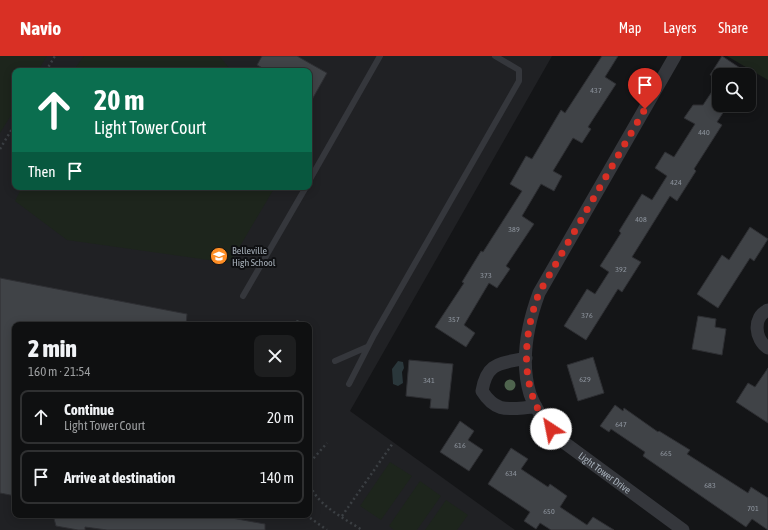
<!DOCTYPE html>
<html lang="en">
<head>
<meta charset="utf-8">
<style>
  body { margin:0; font-family:"Asap Condensed",sans-serif; background:#1d1e1f; color:#f1f3f6; height:100vh; display:flex; flex-direction:column; font-size:15px; white-space:nowrap }
  * { box-sizing:border-box; margin:0 }
  p { font-size:13px; color:#9b9d9f }
  .icon { flex:none; width:22px; height:22px; fill:none; stroke:currentColor; stroke-width:2; stroke-linecap:round; stroke-linejoin:round }
  .map { position:relative; flex:1; overflow:hidden }
  .side { position:absolute; left:12px; top:266px; width:300px; height:196px; display:flex; flex-direction:column; background:#0f1011; border-radius:8px; box-shadow:0 2px 10px #0003,0 0 0 1px #2f3031 }
  .side>* { flex:none }
  .hud { position:absolute; left:12px; top:12px; width:300px; height:122px; border-radius:8px; box-shadow:0 2px 10px #0003,0 0 0 1px #2f3031; background:#0b6e4f; color:#fff; overflow:hidden }
  .buttons { position:absolute; left:712px; top:12px; display:grid; gap:8px }
  .buttons a { display:grid; place-items:center; width:44px; height:44px; border-radius:8px; background:#0f1011; box-shadow:0 2px 10px #0003,0 0 0 1px #2f3031; font-size:20px }
  .pin { position:absolute; display:grid; place-items:center; width:34px; height:34px; color:#fff; margin:-41px -17px; border-radius:50% 50% 50% 0; rotate:-45deg; box-shadow:0 0 4px #0007 }
  .pin .icon { rotate:45deg }
  .me { position:absolute; width:44px; margin:-22px; rotate:326deg; stroke-linejoin:round; filter:drop-shadow(0 0 3px #0008) }
  .turn { display:flex; align-items:center; gap:14px; height:84px; padding:0 16px; font-size:18px }
  .turn .icon { width:52px; height:52px; stroke-width:2.5 }
  .turn b { display:block; font-size:28px; line-height:34px }
  .then { display:flex; align-items:center; height:38px; padding:0 16px; background:#0003; gap:8px; font-size:15px }
  .round { display:grid; place-items:center; flex:none; width:42px; height:42px; border-radius:8px; background:#1d1e1f }
  .headline { display:flex; align-items:center; justify-content:space-between; height:68px; padding:0 16px }
  h1 { font-size:24px; font-weight:800; line-height:30px }
  ul { padding:0; list-style:none }
  li { display:flex; align-items:center; gap:12px; height:54px; margin:0 8px 6px; padding:0 8px; border:2px solid #2f3031; border-radius:8px }
  li div { flex:1 }
  li b { display:block; font-size:15px }
  li em { font-style:normal }
  header { display:flex; align-items:center; gap:24px; box-sizing:border-box; height:56px; padding:0 20px; background:#d93025; color:#fff }
  header strong { font-size:19px }
  nav { display:flex; gap:22px; margin-inline-start:auto; font-size:14px }
  .map>svg:first-child { display:block }
  .built { fill:#202124; fill-rule:evenodd }
  .green { fill:#1d251c }
  .water { fill:#2a373b }
  .building { fill:#404347; stroke:#2e2f33 }
  .lines { fill:none; stroke-linecap:round; stroke-linejoin:round }
  .path { stroke:#3b3f43; stroke-width:2.5; stroke-dasharray:2 3; stroke-linecap:butt }
  .service { stroke:#35373c; stroke-width:6 }
  .minor { stroke:#35373c; stroke-width:13 }
  .tree { fill:#4f644e }
  .route { stroke:#d93025; stroke-width:7; stroke-dasharray:0 12.6 }
  .labels { text-anchor:middle; dominant-baseline:central; stroke-width:4; stroke-linejoin:round; paint-order:stroke }
  .number-label { font-size:8px; fill:#8c939c }
  .poi-label { font-size:10px; fill:#a5aeb8; stroke:#0f1012; text-anchor:start }
  .street-label { font-size:10px; fill:#a5aeb8; stroke:#0f1012 }
</style>
</head>
<body>
<header>
<strong>Navio</strong>
<nav><a>Map</a><a>Layers</a><a>Share</a></nav>
</header>
<div class="map">
<svg width="768" height="474" viewBox="0 0 768 474">
  <rect width="100%" height="100%" fill="#141517"/>
  <path class="built" d="M0 0H552L350 355 515 474H0ZM15 15H309V131H15ZM15 269H309V459H15Z"/>
  <path class="green" d="M0 0H47L38 15H15V53L0 77Z
    M84 0H219L232 15H73Z
    M727 0H768V24Z
    M22 131H275L230 207 67 184 15 145Z
    M390 406 412 420 381 464 360 450Z
    M420 425 441 440 417 474H394L389 470Z
    M446 444 468 459 457 474H425Z"/>
  <path class="water" d="M398 305 403 306 404 312 402 316 403 327 398 330 393 328 392 313Z"/>
  <path class="building" d="M262 0H297L327 17 309 49V15H268L257 9Z
    M602 0H618L605 21 616 28 588 71 591 73 582 87 573 82 553 115 562 120 554 135 541 128 522 160 534 168 506 210 510 213 497 232 489 227 464 269 475 277 466 291 435 271 464 227 462 226 481 195 483 196 522 135 510 128 526 100 532 103 561 54 565 57Z
    M722 0 740 12 735 19H710Z
    M719 25V49H728L717 66 722 69 694 113 696 115 677 145 670 140 632 201 641 206 622 236 618 233 586 284 564 270 587 233 595 238 609 216 600 210 621 177 619 175 642 138 652 144 667 120 655 112 665 96 674 101 695 68 684 62 693 49H703Z
    M750 171 768 183 754 205 750 202 718 252 697 238 722 199 729 204Z
    M0 222 187 258 186 269H15V440L0 437Z
    M698 260 716 263 715 271 726 273 722 299 692 293Z
    M593 301 604 337 578 345 567 309Z
    M409 304 453 308 448 353 430 352 431 343 406 340Z
    M768 312V367L736 346 748 327 755 331Z
    M615 349 623 355 624 352 658 376 659 375 690 394 687 398 748 437 751 431 768 442V474L752 463 746 471 643 400 645 396 611 373 609 376 600 370Z
    M460 365 474 375 468 384 483 394 469 415 440 396Z
    M511 392 528 403 521 413 548 431 550 428 567 440 560 451 587 469 593 461 614 474H551L540 467 536 473 524 465 530 456 488 428Z
    M53 459H215L265 468V474H107L85 471V474H78L56 470Z"/>
  <g class="lines">
    <path class="path" d="M46 15 55 0
      M0 93 15 68
      M297 266 299 262
      M309 411 312 404 327 387
      M309 425C314 448 344 462 362 474
      M306 459 327 474
      M342 460 393 387"/>
    <path class="service" d="M309 125 380 0
      M243 240 306 131
      M335 305 367 291
      M349 328 374 279 519 25V14L495 0"/>
    <g class="minor">
      <path id="s1" d="M675 0 539 237C528 267 520 305 530 338 536 355 547 369 558 382L683 474"/>
      <path d="M768 254C752 261 755 284 768 292"/>
      <path d="M526 302C501 308 487 305 482 335 497 359 511 352 536 351"/>
    </g>
  </g>
  <circle class="tree" cx="510" cy="329" r="5.5"/>
  <g class="lines">
    <path class="route" d="M551 373C519 335 522 282 539 237L645 53"/>
  </g>
  <defs>
    <symbol id="school-disc" viewBox="-11 -11 22 22"><circle r="9.5" fill="#fe8e25" stroke="#0f1012"/><path d="M0-5L7-2L0 1L-7-2ZM-4 1L0 2.5L4 1V4Q0 6-4 4Z" fill="#fff"/></symbol>
  </defs>
  <g fill-rule="evenodd">
    <use href="#school-disc" x="209" y="190" width="20" height="20"/>
  </g>
  <g class="labels">
    <g class="number-label">
      <text x="596" y="34">437</text>
      <text x="704" y="76">440</text>
      <text x="676" y="126">424</text>
      <text x="641" y="163">408</text>
      <text x="514" y="173">389</text>
      <text x="621" y="213">392</text>
      <text x="486" y="219">373</text>
      <text x="587" y="259">376</text>
      <text x="454" y="263">357</text>
      <text x="585" y="323">629</text>
      <text x="429" y="324">341</text>
      <text x="621" y="368">647</text>
      <text x="460" y="389">616</text>
      <text x="666" y="397">665</text>
      <text x="511" y="417">634</text>
      <text x="710" y="429">683</text>
      <text x="753" y="452">701</text>
      <text x="549" y="455">650</text>
    </g>
    <g class="poi-label">
      <text x="232" y="194">Belleville<tspan x="232" dy="12">High School</tspan></text>
    </g>
    <g class="street-label">
      <text stroke="none"><textPath href="#s1" startOffset="487">Light Tower Drive</textPath></text>
    </g>
  </g>
</svg>
<div class="buttons">
<a><svg class="icon" aria-label="search" viewBox="0 0 24 24"><circle cx="10" cy="10" r="6"/><path d="M15 15l6 6"/></svg></a>
</div>
<div class="pin" style="left:645px;top:53px;background:#d93025"><svg class="icon" aria-label="arrive" viewBox="0 0 24 24"><path d="M6 21V4h12l-3 4 3 4H6"/></svg></div>
<svg class="me" style="left:551px;top:373px" viewBox="-20 -20 40 40"><circle r="19" fill="#fff"/><path d="M0-13L10 11 0 6-10 11z" fill="#d93025"/></svg>
<div class="hud">
<div class="turn"><svg class="icon" aria-label="ahead" viewBox="0 0 24 24"><path d="M12 20V5M6 11l6-6 6 6"/></svg><div><b>20 m</b>Light Tower Court</div></div>
<div class="then">Then<svg class="icon" aria-label="arrive" viewBox="0 0 24 24"><path d="M6 21V4h12l-3 4 3 4H6"/></svg></div>
</div>
<section class="side">
<div class="headline"><div><h1>2 min</h1><p>160 m · 21:54</p></div><a class="round"><svg class="icon" aria-label="close" viewBox="0 0 24 24"><path d="M6 6l12 12M18 6L6 18"/></svg></a></div>
<ul>
<li><svg class="icon" aria-label="ahead" viewBox="0 0 24 24"><path d="M12 20V5M6 11l6-6 6 6"/></svg><div><b>Continue</b><p>Light Tower Court</p></div><em>20 m</em></li>
<li><svg class="icon" aria-label="arrive" viewBox="0 0 24 24"><path d="M6 21V4h12l-3 4 3 4H6"/></svg><div><b>Arrive at destination</b></div><em>140 m</em></li>
</ul>
</section>
</div>
</body>
</html>
